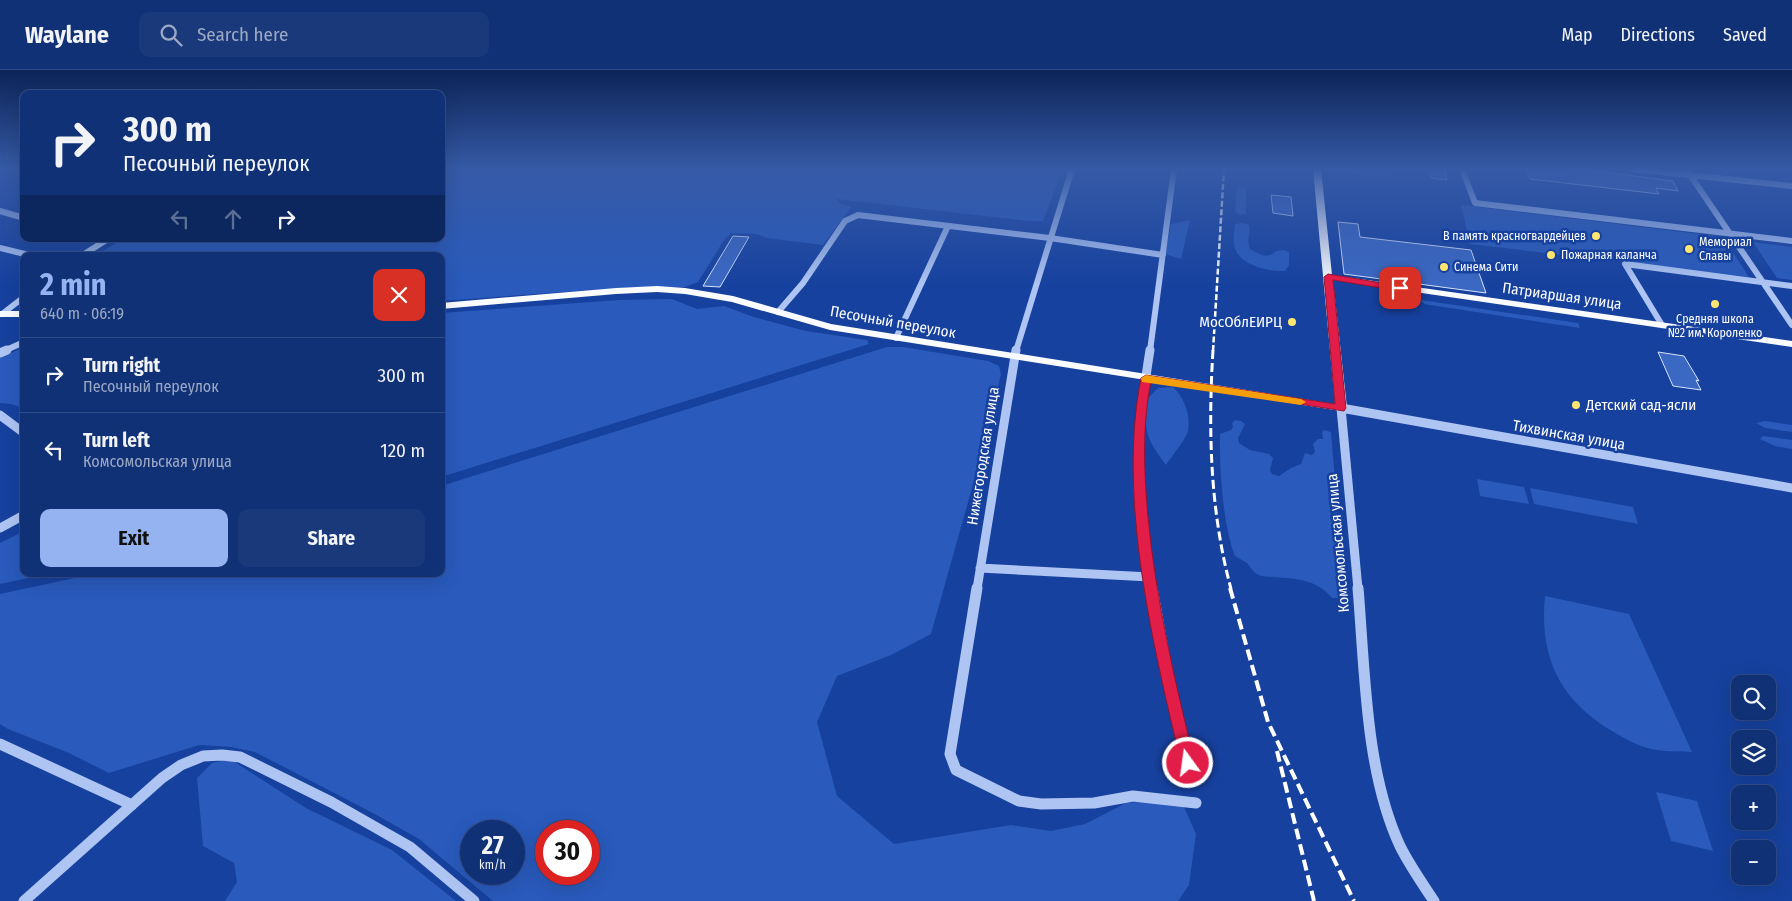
<!DOCTYPE html>
<html lang="en">
<head>
<meta charset="utf-8">
<style>
  body { margin:0; font-family:"Fira Sans Condensed",sans-serif; background:#19397b; color:#f1f3f6; height:100vh; display:flex; flex-direction:column; font-size:19px; white-space:nowrap }
  * { box-sizing:border-box; margin:0 }
  p { font-size:16px; color:#9ca9c5 }
  .icon { flex:none; width:28px; height:28px; fill:none; stroke:currentColor; stroke-width:2; stroke-linecap:round; stroke-linejoin:round }
  .map { position:relative; flex:1; overflow:hidden }
  .panel { position:absolute; left:20px; top:182px; width:425px; height:325px; display:flex; flex-direction:column; background:#103176; border-radius:10px; box-shadow:0 5px 20px #0002,0 0 0 1px #304c88 }
  .panel>* { flex:none }
  .guide { position:absolute; left:20px; top:20px; width:425px; height:152px; border-radius:10px; box-shadow:0 5px 20px #0002,0 0 0 1px #304c88; background:#103176; color:#f1f3f6; overflow:hidden }
  .buttons { position:absolute; left:1731px; top:605px; display:grid; gap:10px }
  .buttons a { display:grid; place-items:center; width:45px; height:45px; border-radius:10px; background:#103176; box-shadow:0 5px 20px #0002,0 0 0 1px #304c88; font-size:25px }
  .speed { position:absolute; left:460px; top:750px; display:flex; gap:10px; font-size:25px; font-weight:700; text-align:center }
  .speed>* { display:grid; place-content:center; width:65px; height:65px; border-radius:50%; background:#103176; box-shadow:0 5px 20px #0002,0 0 0 1px #304c88; line-height:1 }
  .speed small { font-size:12px; font-weight:400 }
  .speed .limit { border:8px solid #d22; background:#fff; color:#111 }
  .pin { position:absolute; display:grid; place-items:center; width:42px; height:42px; color:#fff; margin:-21px; border-radius:10px; box-shadow:0 2px 8px #0006 }
  .me { position:absolute; width:55px; margin:-28px; rotate:346deg; stroke-linejoin:round; filter:drop-shadow(0 0 4px #0008) }
  .turn { display:flex; align-items:center; gap:18px; height:105px; padding:0 20px; font-size:22px }
  .turn .icon { width:65px; height:65px; stroke-width:2.5 }
  .turn b { display:block; font-size:35px; line-height:42px }
  .lanes { display:flex; align-items:center; height:48px; padding:0 20px; background:#0003; justify-content:center; gap:25px; direction:ltr }
  .lanes .off { opacity:.35 }
  .round { display:grid; place-items:center; flex:none; width:52px; height:52px; border-radius:10px; background:#19397b }
  .summary { display:flex; align-items:center; justify-content:space-between; height:85px; padding:0 20px }
  h1 { font-size:30px; font-weight:700; line-height:38px; color:#95b2f1 }
  .cta { display:flex; gap:10px; margin-top:auto; padding:10px 20px }
  .cta a { flex:1; height:58px; border-radius:10px; background:#95b2f1; color:#111; font-size:20px; font-weight:700; line-height:58px; text-align:center }
  .cta a+a { background:#19397b; color:#f1f3f6 }
  ul { padding:0; list-style:none }
  li { display:flex; align-items:center; gap:15px; height:75px; padding:0 20px; border-top:1px solid #304c88 }
  li div { flex:1 }
  li b { display:block; font-size:19px }
  li em { font-style:normal }
  header { display:flex; align-items:center; gap:30px; box-sizing:border-box; height:70px; padding:0 25px; background:#103176; border-bottom:1px solid #304c88 }
  header strong { font-size:24px }
  nav { display:flex; gap:28px; margin-inline-start:auto; font-size:18px }
  .search { width:350px; height:45px; background:#19397b; display:flex; align-items:center; gap:12px; box-sizing:border-box; padding:0 18px; border-radius:10px; color:#9ca9c5; font-size:19px }
  .map>svg:first-child { display:block }
  .green { fill:#295abc; fill-rule:evenodd }
  .building { fill:#3b68c3; stroke:#d6e3fd }
  .lines { fill:none; stroke-linecap:round; stroke-linejoin:round }
  .minor-far2 { stroke:#aec5f3; stroke-width:6 }
  .minor-far1 { stroke:#aec5f3; stroke-width:9 }
  .minor { stroke:#aec5f3; stroke-width:11 }
  .major { fill:#fafbff; fill-rule:evenodd }
  .rail-far2 { stroke:#fff; stroke-width:2.5; stroke-dasharray:6 2.5; stroke-linecap:butt }
  .rail-far1 { stroke:#fff; stroke-width:3; stroke-dasharray:9 4; stroke-linecap:butt }
  .rail { stroke:#fff; stroke-width:4; stroke-dasharray:11 5; stroke-linecap:butt }
  .route { fill:#e11d48; stroke:#92132f }
  .slow { fill:#f59e0b }
  .poi-dot { fill:#ffe670; stroke:#16419e; stroke-width:2 }
  .labels { text-anchor:middle; dominant-baseline:central; stroke-width:5; stroke-linejoin:round; paint-order:stroke }
  .far-poi-label { font-size:12px; fill:#fff; stroke:#16419e; text-anchor:start }
  .street-label { font-size:15px; fill:#fff; stroke:#16419e }
  .poi-label { font-size:15px; fill:#fff; stroke:#16419e; text-anchor:end }
</style>
</head>
<body>
<header>
<strong>Waylane</strong>
<div class="search"><svg class="icon" aria-label="search" viewBox="0 0 24 24"><circle cx="10" cy="10" r="6"/><path d="M15 15l6 6"/></svg>Search here</div>
<nav><a>Map</a><a>Directions</a><a>Saved</a></nav>
</header>
<div class="map">
<svg width="1792" height="831" viewBox="0 0 1792 831">
  <rect width="100%" height="100%" fill="#16419e"/>
  <path class="green" d="M441 99H1060L1062 101 1043 151H1028L837 129 839 133 851 137 823 175 767 168 757 164 731 163 724 170 698 212 685 217H633L441 231V186H94L123 169H441Z
    M1329 99H1389L1390 108 1329 101Z
    M1237 117 1246 118V144L1240 145 1235 142Z
    M1461 135 1723 167 1749 207 1470 174Z
    M1190 150 1181 189 1165 184 1171 154Z
    M1243 153 1249 155C1251 164 1246 169 1250 179 1259 184 1268 190 1276 181L1283 180 1289 182V195L1285 201C1270 202 1243 196 1236 181 1232 173 1234 162 1235 154Z
    M1753 172 1792 177V210L1777 208Z
    M672 229 697 239 724 236 754 247 806 261 867 270 869 274 441 407V243L619 230Z
    M1421 230 1578 253 1580 258 1424 234Z
    M24 277V338L11 334 0 333V288Z
    M887 277H903L988 291 999 296 1001 304 988 361 931 564 891 585 837 606 817 652 837 726 894 774 1011 755 1051 761 1085 754 1126 733 1153 731 1184 737 1196 764 1189 815 1178 831H493L419 769 371 742 255 682 231 677 199 675 109 703 69 683 8 659 0 654V524L93 504H441V416ZM471 761H514V804H471ZM546 761H589V804H546Z
    M1173 317C1184 327 1191 345 1188 361 1186 369 1171 387 1166 395 1147 370 1144 362 1146 330L1158 318Z
    M1235 350 1241 351 1245 354 1238 368 1239 373 1250 380 1269 384 1273 388 1270 400 1272 404 1279 406 1291 398 1301 394 1305 383 1312 385 1315 382 1313 374 1318 369H1323L1322 362 1324 360 1331 362 1342 496 1337 502 1339 528H1332C1314 506 1288 509 1261 506L1255 503 1247 493 1235 486C1223 457 1219 396 1220 364L1231 360 1233 357 1232 353Z
    M1765 351 1792 355V362L1765 358 1756 353Z
    M1763 366 1792 370V379L1775 376 1760 369Z
    M1477 409 1524 417 1529 434 1480 426Z
    M1530 418 1633 437 1638 454 1534 434Z
    M24 461V504H47L0 514V473Z
    M1545 526 1629 544 1692 682C1681 681 1669 682 1657 680 1641 678 1625 669 1612 661 1559 630 1539 586 1545 526Z
    M230 689 306 738 392 780 456 831H225L237 812 234 793 203 776 197 708 212 693Z
    M1656 722 1697 731 1713 781 1671 771Z"/>
  <path class="building" d="M1429 99H1444L1447 110 1431 108Z
    M1526 99H1564L1603 102 1673 111 1678 121 1656 118 1659 124 1530 109Z
    M1271 125 1291 127 1293 146 1273 143Z
    M1338 152 1358 154 1360 167 1471 180 1486 223 1344 204Z
    M733 166 749 167 720 217 703 216Z
    M1658 282 1684 286 1699 311 1696 310 1701 320 1673 316Z"/>
  <g class="lines">
    <path class="minor-far2" d="M1462 99 1475 133 1792 171
      M1633 99 1792 116
      M1686 99 1792 255
      M0 141 24 148
      M0 178 33 186
      M81 186 108 169
      M1625 194 1792 216
      M1625 194 1662 255
      M778 242 803 213 845 151 858 145 1050 168 1163 185
      M2 244 24 227
      M896 268 948 156
      M4 281 24 272
      M1016 281 1072 99
      M1150 281 1174 99"/>
    <path class="minor-far1" d="M1150 280C1146 305 1142 330 1140 356 1137 410 1144 465 1152 519
      M0 283 7 280
      M0 345 24 363
      M0 458 24 445
      M980 498 1150 507
      M977 519 1016 280
      M1358 519 1341 338 1792 418"/>
    <path class="minor" d="M977 518 950 684 956 700 1019 731 1041 734 1094 733 1133 726 1196 733
      M1152 518 1168 606 1192 710
      M1358 518C1365 600 1365 701 1400 776 1410 796 1422 813 1434 831
      M0 674 132 735
      M24 831 162 708 181 695 203 686 222 685 240 687 331 732 410 777 474 831"/>
    <path class="major" d="M1313 99H1321L1332 205 1792 271V277L1333 210 1347 338 1341 341 830 260 732 232 685 224 657 222 616 224 441 239V233L616 218 657 216 685 218 733 226 831 254 1335 334Z
      M0 241H24V247H0Z"/>
    <path class="rail-far2" d="M1213 281 1224 99"/>
    <path class="rail-far1" d="M1213 280C1208 360 1210 441 1231 519"/>
    <path class="rail" d="M1230 518 1268 652 1354 831
      M1277 681 1314 831"/>
  </g>
  <linearGradient id="sky" x2="0" y2="1"><stop stop-color="#0c2457"/><stop offset="0.46" stop-color="#365aa6"/><stop offset="1" stop-color="#365aa6" stop-opacity="0"/></linearGradient>
  <rect width="1792" height="215" fill="url(#sky)"/>
  <path class="route" d="M1328 204 1400 216 1405 218 1400 221 1333 210 1346 338 1344 341 1151 311C1142 356 1144 402 1148 447 1156 531 1175 612 1195 693L1193 698 1188 700 1183 698 1181 693C1153 575 1117 428 1141 308L1146 305 1335 334 1324 207Z"/>
  <path class="slow" d="M1146 305 1301 329 1306 332 1301 335 1142 312 1141 308Z"/>
  <g class="poi-dot">
    <circle cx="1596" cy="166" r="5"/>
    <circle cx="1689" cy="179" r="5"/>
    <circle cx="1551" cy="185" r="5"/>
    <circle cx="1444" cy="197" r="5"/>
    <circle cx="1715" cy="234" r="5"/>
    <circle cx="1292" cy="252" r="5"/>
    <circle cx="1576" cy="335" r="5"/>
  </g>
  <g class="labels">
    <g class="far-poi-label">
      <text x="1586" y="166" text-anchor="end">В память красногвардейцев</text>
      <text x="1699" y="172">Мемориал<tspan x="1699" dy="14">Славы</tspan></text>
      <text x="1561" y="185">Пожарная каланча</text>
      <text x="1454" y="197">Синема Сити</text>
      <text x="1715" y="249" text-anchor="middle">Средняя школа<tspan x="1715" dy="14">№2 им. Короленко</tspan></text>
    </g>
    <g class="street-label">
      <text transform="translate(1562 226) rotate(8)">Патриаршая улица</text>
      <text transform="translate(893 252) rotate(10)">Песочный переулок</text>
      <text transform="translate(1569 365) rotate(10)">Тихвинская улица</text>
      <text transform="translate(983 386) rotate(-81)">Нижегородская улица</text>
      <text transform="translate(1338 473) rotate(-95)">Комсомольская улица</text>
    </g>
    <g class="poi-label">
      <text x="1282" y="252">МосОблЕИРЦ</text>
      <text x="1586" y="335" text-anchor="start">Детский сад-ясли</text>
    </g>
  </g>
</svg>
<div class="buttons">
<a><svg class="icon" aria-label="search" viewBox="0 0 24 24"><circle cx="10" cy="10" r="6"/><path d="M15 15l6 6"/></svg></a>
<a><svg class="icon" aria-label="layers" viewBox="0 0 24 24"><path d="M12 4l9 5-9 5-9-5zM3 14l9 5 9-5"/></svg></a>
<a>+</a>
<a>−</a>
</div>
<div class="speed"><div>27<small>km/h</small></div><div class="limit">30</div></div>
<div class="pin" style="left:1400px;top:218px;background:#d93025"><svg class="icon" aria-label="arrive" viewBox="0 0 24 24"><path d="M6 21V4h12l-3 4 3 4H6"/></svg></div>
<svg class="me" style="left:1188px;top:693px" viewBox="-20 -20 40 40"><circle r="17" fill="#e11d48" stroke="#fff" stroke-width="3"/><path d="M0-11L8 9 0 5-8 9z" fill="#fff"/></svg>
<div class="guide">
<div class="turn"><svg class="icon" aria-label="right" viewBox="0 0 24 24"><path d="M7 20v-9h11M14 6l5 5-5 5"/></svg><div><b>300 m</b>Песочный переулок</div></div>
<div class="lanes"><svg class="icon off" aria-label="left" viewBox="0 0 24 24"><path d="M17 20v-9H6M10 6l-5 5 5 5"/></svg><svg class="icon off" aria-label="ahead" viewBox="0 0 24 24"><path d="M12 20V5M6 11l6-6 6 6"/></svg><svg class="icon" aria-label="right" viewBox="0 0 24 24"><path d="M7 20v-9h11M14 6l5 5-5 5"/></svg></div>
</div>
<section class="panel">
<div class="summary"><div><h1>2 min</h1><p>640 m · 06:19</p></div><a class="round" style="background:#d93025;color:#fff"><svg class="icon" aria-label="close" viewBox="0 0 24 24"><path d="M6 6l12 12M18 6L6 18"/></svg></a></div>
<ul>
<li><svg class="icon" aria-label="right" viewBox="0 0 24 24"><path d="M7 20v-9h11M14 6l5 5-5 5"/></svg><div><b>Turn right</b><p>Песочный переулок</p></div><em>300 m</em></li>
<li><svg class="icon" aria-label="left" viewBox="0 0 24 24"><path d="M17 20v-9H6M10 6l-5 5 5 5"/></svg><div><b>Turn left</b><p>Комсомольская улица</p></div><em>120 m</em></li>
</ul>
<div class="cta"><a>Exit</a><a>Share</a></div>
</section>
</div>
</body>
</html>
